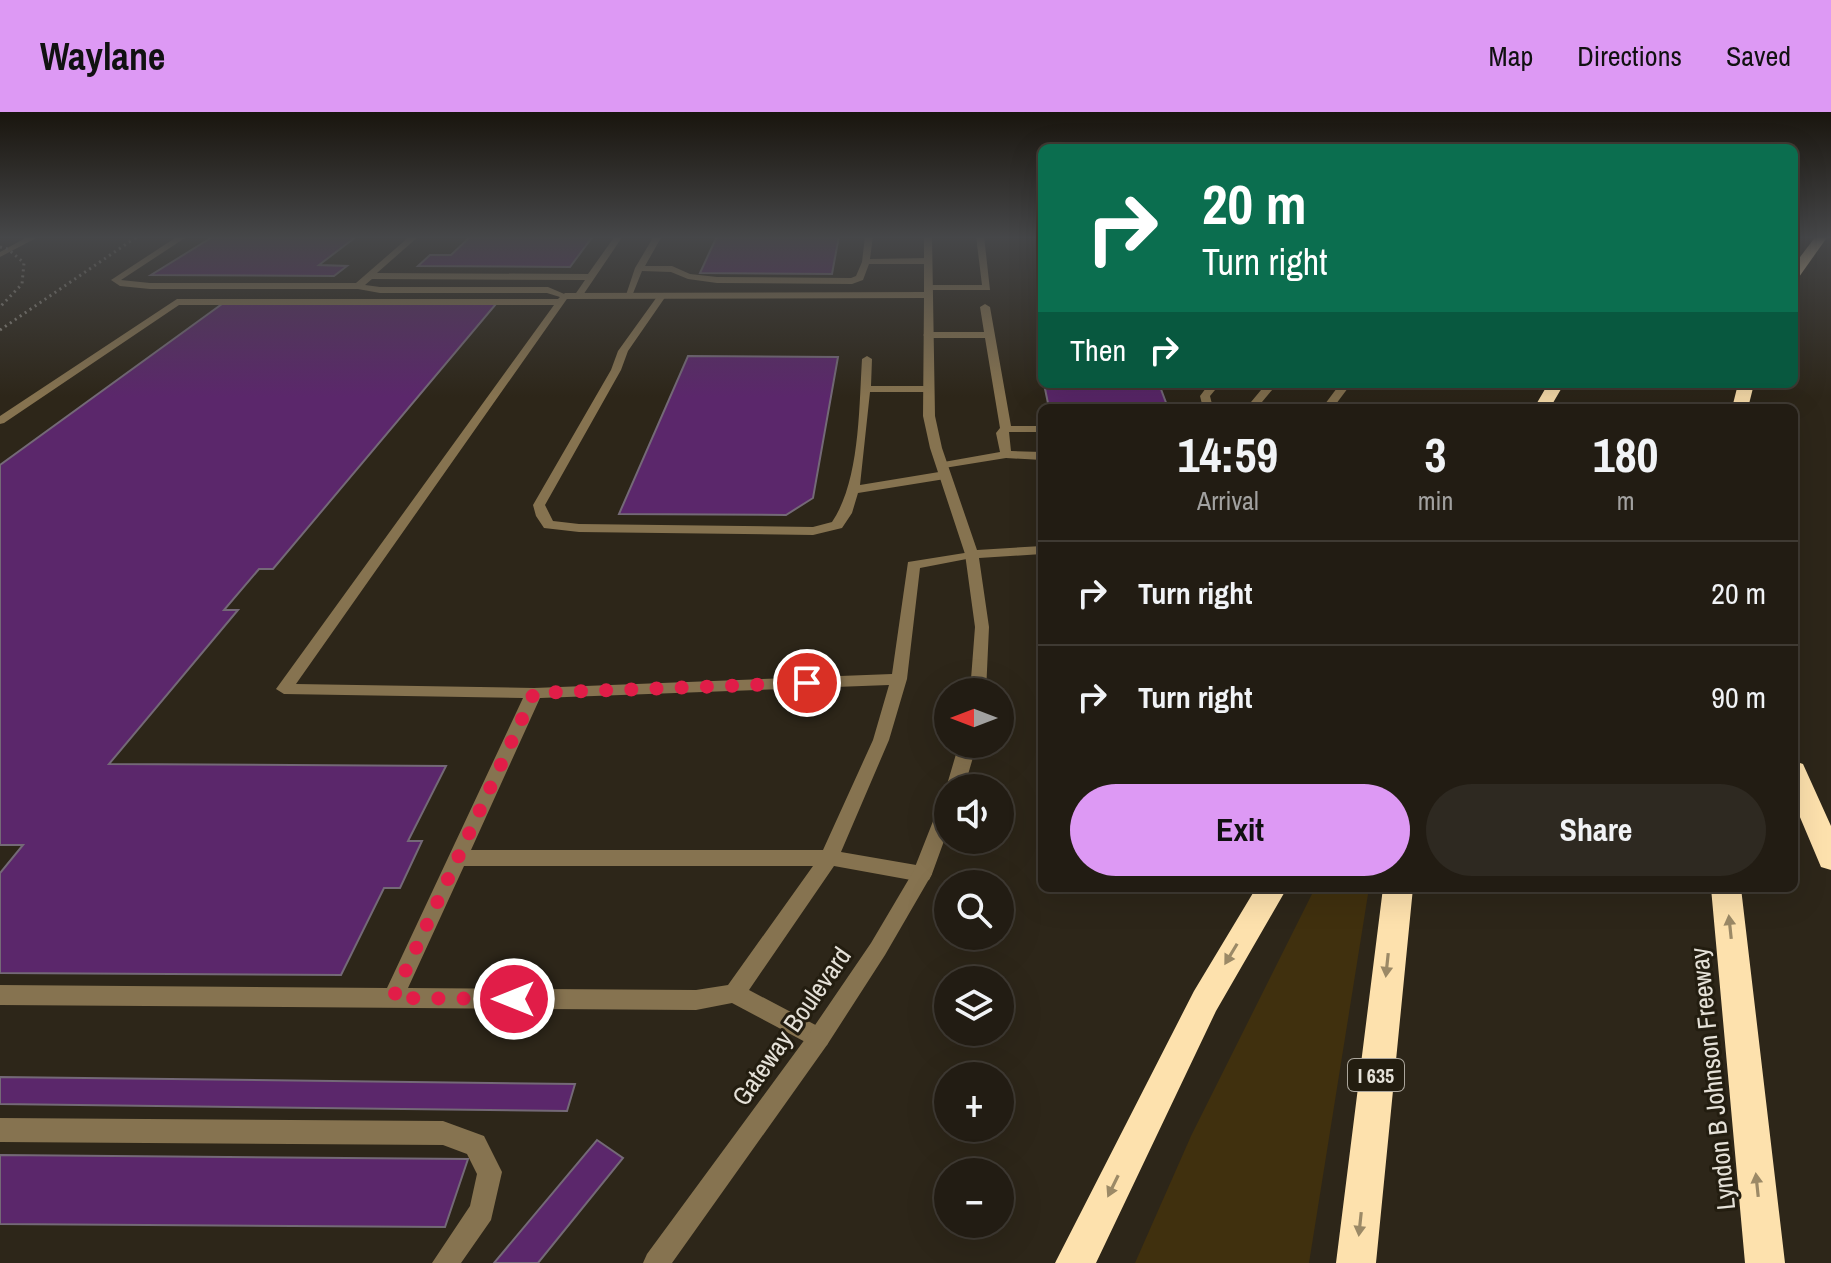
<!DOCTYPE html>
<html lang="en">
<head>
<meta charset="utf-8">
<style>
  body { margin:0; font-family:"Archivo Narrow",sans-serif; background:#2e2921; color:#f1f3f6; height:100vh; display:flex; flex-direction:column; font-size:30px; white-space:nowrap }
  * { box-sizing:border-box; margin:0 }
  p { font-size:26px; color:#a2a1a0 }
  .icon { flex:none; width:44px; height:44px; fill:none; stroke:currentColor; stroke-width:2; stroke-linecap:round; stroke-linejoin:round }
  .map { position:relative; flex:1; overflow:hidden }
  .drawer { position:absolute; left:1038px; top:292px; width:760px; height:488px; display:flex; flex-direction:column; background:#221c13; border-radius:12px; box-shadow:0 8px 32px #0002,0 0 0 2px #3f3a33 }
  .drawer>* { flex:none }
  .hud { position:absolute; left:1038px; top:32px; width:760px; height:244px; border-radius:12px; box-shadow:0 8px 32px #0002,0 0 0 2px #3f3a33; background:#0b6e4f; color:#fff; overflow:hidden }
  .needle { width:52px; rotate:270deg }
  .buttons { position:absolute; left:934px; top:566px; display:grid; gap:16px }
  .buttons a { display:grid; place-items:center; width:80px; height:80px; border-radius:50%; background:#221c13; box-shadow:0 8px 32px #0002,0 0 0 2px #3f3a33; font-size:40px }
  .pin { position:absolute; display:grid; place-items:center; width:68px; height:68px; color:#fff; margin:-34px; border:4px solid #fff; border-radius:50%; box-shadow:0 2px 8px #0007 }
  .me { position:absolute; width:88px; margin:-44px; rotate:270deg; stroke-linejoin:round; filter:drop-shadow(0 0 6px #0008) }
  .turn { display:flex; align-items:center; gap:28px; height:168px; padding:0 32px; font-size:36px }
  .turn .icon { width:104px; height:104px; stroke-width:2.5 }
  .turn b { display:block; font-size:56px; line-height:68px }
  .then { display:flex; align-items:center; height:76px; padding:0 32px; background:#0003; gap:16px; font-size:30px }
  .eta { display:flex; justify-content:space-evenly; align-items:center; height:136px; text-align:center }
  .eta b { font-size:48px; font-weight:700; line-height:56px }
  .button { display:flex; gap:16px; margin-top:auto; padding:16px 32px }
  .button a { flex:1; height:92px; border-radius:48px; background:#dd99f4; color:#111; font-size:32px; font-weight:700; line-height:92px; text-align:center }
  .button a+a { background:#2e2921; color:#f1f3f6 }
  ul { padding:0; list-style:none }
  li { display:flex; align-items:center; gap:24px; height:104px; padding:0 32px; border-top:2px solid #3f3a33 }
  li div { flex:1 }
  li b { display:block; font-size:30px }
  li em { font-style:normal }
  header { display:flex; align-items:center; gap:48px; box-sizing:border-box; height:112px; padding:0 40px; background:#dd99f4; color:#111 }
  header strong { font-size:38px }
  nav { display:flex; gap:44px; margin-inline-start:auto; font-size:28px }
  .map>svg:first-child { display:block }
  .green { fill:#40300e }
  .building { fill:#5b276b; stroke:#746977; stroke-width:2 }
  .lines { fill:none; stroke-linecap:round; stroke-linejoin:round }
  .service { fill:#867350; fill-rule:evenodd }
  .minor { fill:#867350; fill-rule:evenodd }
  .motorway { fill:#fde1ad; fill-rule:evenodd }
  .rail { stroke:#8e897e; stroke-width:3; stroke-dasharray:2 4; stroke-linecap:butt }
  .oneway { fill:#9b8966 }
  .route { stroke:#e11d48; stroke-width:14; stroke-dasharray:0 25.2 }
  .labels { text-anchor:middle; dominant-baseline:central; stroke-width:6; stroke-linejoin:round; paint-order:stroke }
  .shield { fill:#231d10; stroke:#aba69c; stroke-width:2 }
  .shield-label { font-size:20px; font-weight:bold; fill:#e5e1d8 }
  .near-street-label { font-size:26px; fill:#e5e1d8; stroke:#231d10 }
</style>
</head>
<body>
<header>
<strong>Waylane</strong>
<nav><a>Map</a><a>Directions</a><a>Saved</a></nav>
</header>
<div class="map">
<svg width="1831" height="1151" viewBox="0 0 1831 1151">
  <rect width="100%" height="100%" fill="#2d2619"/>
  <path class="green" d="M1315 776H1369L1309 1151H1135L1191 1024Z"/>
  <path class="building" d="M214 124H357L319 153 347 154 334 164 151 163Z
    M471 124H593L570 155 418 154 430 143H451Z
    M717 124H839L832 162 700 161Z
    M222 192H496L273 457H259L224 498H238L109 652 446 654 408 729H422L400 776H384L341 863 0 861V761L23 733H0V353Z
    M688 244 838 245 813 386 786 403 619 402Z
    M1044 272H1159L1168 296H1049Z
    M0 965 575 972 567 999 0 992Z
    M597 1028 623 1046 538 1151H494Z
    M0 1043 468 1047 445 1115 0 1112Z"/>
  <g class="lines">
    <path class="service" d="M29 124H40L0 145V140Z
      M178 124H188L121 168 150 171H356L410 124H419L377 161 588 162 615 124H623L581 186 578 187 574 184 585 168 372 167 365 173 380 175H548L569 184 296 572 534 576 892 562 908 450 977 439V445L920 456 907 567 889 628 841 740 922 754 929 756 932 762 929 768 922 770 834 754 749 878 827 919 830 926 827 933 819 936 811 933 732 891 696 898 0 893V873L387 876 523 586 284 582 276 577 554 193H179L4 311 0 312V304L177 187H558L560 185 547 181H380L358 177H150L120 174 111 168ZM889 573 873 628 823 738H471L540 586ZM464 754H813L728 873 696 878 408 876Z
      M654 124H662L645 154H672L690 162 717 165 851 166 856 164 862 150 865 124H873L870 147 928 146 932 149 928 152H869L863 168 852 172 717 171 688 167 671 160 642 159 632 184 625 186 635 156Z
      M976 124H984L990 178H925V174L928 173H982Z
      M662 181 666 184 628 239 621 258 545 393 553 409 579 412 813 415 832 410C860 369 859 295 862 247L867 244 872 247 871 274H929L934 277 929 280H870L860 373 945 359 951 363 945 367 858 381 852 401 842 416 813 423 579 420 544 416 536 404 533 393 611 258 618 239 659 182Z
      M985 192 990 195 1011 314H1042V320H1009L1011 339 1042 340V348L1006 346 938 357V351L1000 340 996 321 1000 316 985 226H928L923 223 928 220H984L980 195Z
      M1209 272H1220L1210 284 1213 296H1203L1200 284Z
      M1266 272H1277L1257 296H1246Z
      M0 1006 443 1009 484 1024 502 1060 491 1108 461 1151H432L470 1094 477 1062 467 1042 443 1033 0 1030Z"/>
    <path class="minor" d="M924 124H932L935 304 942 336 977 438 1042 434V442L979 446 989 515 986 580H970L975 515 965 442 930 336 923 304 924 186 565 187 561 184 565 181 924 180Z
      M1340 272H1351L1333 296H1322Z
      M959 632H977L964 676H948V679L946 676Z
      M948 687V718L932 762 885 843 827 933 672 1151H643L647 1142 811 919 871 831 913 760 939 694 942 689Z"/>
    <path class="motorway" d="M1816 124H1828L1799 165 1794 166V153Z
      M1548 272H1564L1550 296H1534Z
      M1738 272H1754L1748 296H1732Z
      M1794 649 1803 652 1831 714V758L1821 755 1794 691Z
      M1256 776H1287L1216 899 1096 1151H1055L1194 879Z
      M1383 776H1413L1376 1151H1336Z
      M1711 776H1741L1785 1151H1745Z"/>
    <path class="rail" d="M0 135 8 137 24 151 22 172 0 195
      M0 218 138 124"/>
  </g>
  <defs><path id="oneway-solid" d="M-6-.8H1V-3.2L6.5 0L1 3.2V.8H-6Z" transform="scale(2)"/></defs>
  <g class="oneway">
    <use href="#oneway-solid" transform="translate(1730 815) rotate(-96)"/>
    <use href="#oneway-solid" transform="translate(1231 842) rotate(121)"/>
    <use href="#oneway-solid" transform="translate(1387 853) rotate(96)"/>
    <use href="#oneway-solid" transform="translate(1757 1073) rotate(-96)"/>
    <use href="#oneway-solid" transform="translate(1113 1074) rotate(116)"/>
    <use href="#oneway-solid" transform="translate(1360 1112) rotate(96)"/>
  </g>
  <linearGradient id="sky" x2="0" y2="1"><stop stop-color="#19150e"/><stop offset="0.44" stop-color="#464749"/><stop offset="1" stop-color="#464749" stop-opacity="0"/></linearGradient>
  <rect width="1831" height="285" fill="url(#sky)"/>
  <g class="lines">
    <path class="route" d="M514 887 393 886 534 581 807 571"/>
  </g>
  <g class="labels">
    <rect class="shield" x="1348" y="947" width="56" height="32" rx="6"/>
    <g class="shield-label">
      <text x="1376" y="963">I 635</text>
    </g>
    <g class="near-street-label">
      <text transform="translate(791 914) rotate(-55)">Gateway Boulevard</text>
      <text transform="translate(1712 967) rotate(-96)">Lyndon B Johnson Freeway</text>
    </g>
  </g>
</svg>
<div class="buttons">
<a><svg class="needle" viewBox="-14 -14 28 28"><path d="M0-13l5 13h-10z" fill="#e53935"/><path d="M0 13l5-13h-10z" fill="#a2a1a0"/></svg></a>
<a><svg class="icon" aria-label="sound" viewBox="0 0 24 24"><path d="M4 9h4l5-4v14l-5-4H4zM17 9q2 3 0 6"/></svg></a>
<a><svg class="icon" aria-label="search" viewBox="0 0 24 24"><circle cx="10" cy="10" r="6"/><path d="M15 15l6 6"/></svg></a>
<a><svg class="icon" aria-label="layers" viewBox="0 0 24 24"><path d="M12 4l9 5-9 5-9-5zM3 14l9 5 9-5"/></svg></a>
<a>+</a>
<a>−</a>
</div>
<div class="pin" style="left:807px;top:571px;background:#d93025"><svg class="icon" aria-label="arrive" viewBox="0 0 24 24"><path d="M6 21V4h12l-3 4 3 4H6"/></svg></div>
<svg class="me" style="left:514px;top:887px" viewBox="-20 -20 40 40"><circle r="17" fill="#e11d48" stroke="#fff" stroke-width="3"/><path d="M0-11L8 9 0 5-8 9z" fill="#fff"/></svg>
<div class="hud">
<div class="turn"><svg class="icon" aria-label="right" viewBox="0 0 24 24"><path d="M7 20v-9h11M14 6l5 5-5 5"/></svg><div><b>20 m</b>Turn right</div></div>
<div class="then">Then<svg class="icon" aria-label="right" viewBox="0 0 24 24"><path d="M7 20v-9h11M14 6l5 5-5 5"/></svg></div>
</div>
<section class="drawer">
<div class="eta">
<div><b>14:59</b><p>Arrival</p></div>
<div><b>3</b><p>min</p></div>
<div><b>180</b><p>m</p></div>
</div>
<ul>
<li><svg class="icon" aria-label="right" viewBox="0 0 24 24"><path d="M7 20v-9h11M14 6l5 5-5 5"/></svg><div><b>Turn right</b></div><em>20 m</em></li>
<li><svg class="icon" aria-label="right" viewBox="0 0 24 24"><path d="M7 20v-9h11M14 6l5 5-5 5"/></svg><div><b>Turn right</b></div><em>90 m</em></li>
</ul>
<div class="button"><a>Exit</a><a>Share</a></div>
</section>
</div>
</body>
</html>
